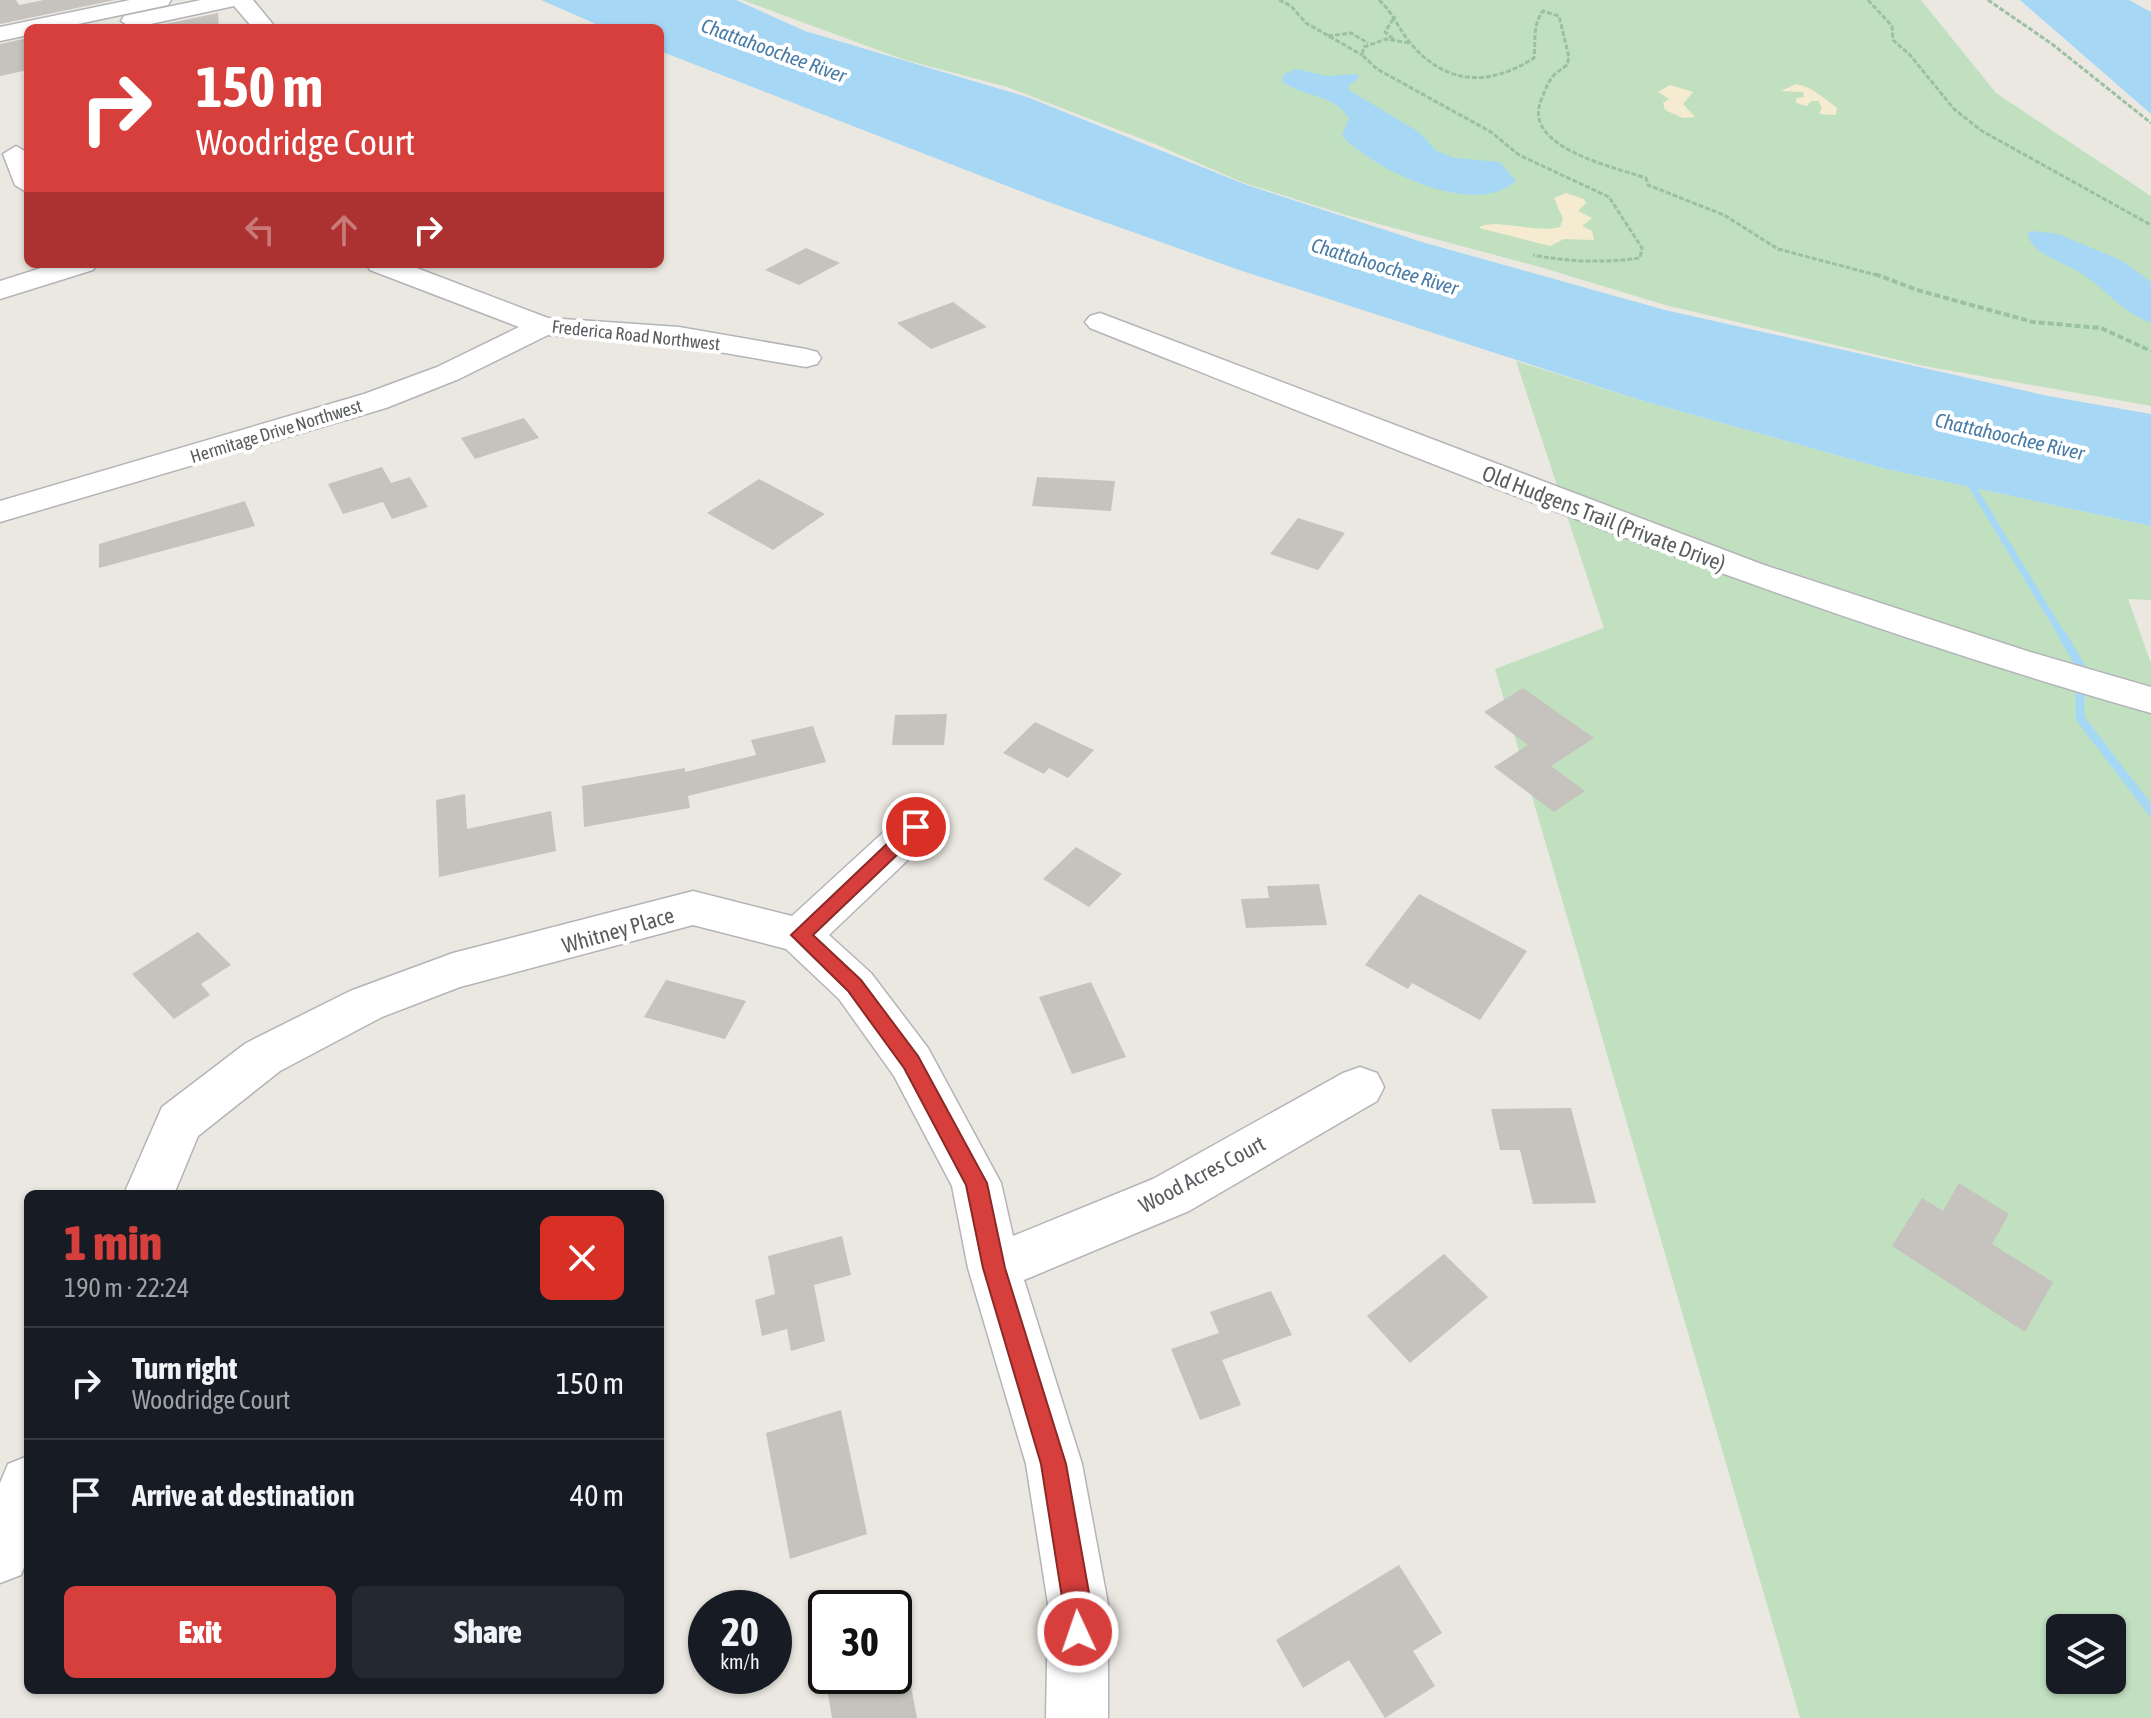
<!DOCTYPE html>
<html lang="en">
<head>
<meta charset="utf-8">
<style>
  body { margin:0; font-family:"Asap Condensed",sans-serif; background:#242831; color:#f1f3f6; height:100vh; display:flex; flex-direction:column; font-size:30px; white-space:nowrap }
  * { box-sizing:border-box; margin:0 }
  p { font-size:26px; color:#9ea1a6 }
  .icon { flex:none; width:44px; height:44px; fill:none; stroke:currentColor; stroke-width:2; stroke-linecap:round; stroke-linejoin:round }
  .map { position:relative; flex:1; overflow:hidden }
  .sheet { position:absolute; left:24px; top:1190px; width:640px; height:504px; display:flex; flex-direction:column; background:#171b24; border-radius:12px; box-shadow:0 2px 6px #0004 }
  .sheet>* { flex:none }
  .banner { position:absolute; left:24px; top:24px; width:640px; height:244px; border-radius:12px; box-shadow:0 2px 6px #0004; background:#d63f3c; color:#fff; overflow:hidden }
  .buttons { position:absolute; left:2046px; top:1614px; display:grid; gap:16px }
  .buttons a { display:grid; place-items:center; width:80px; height:80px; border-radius:12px; background:#171b24; box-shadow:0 2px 6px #0004; font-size:40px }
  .speed { position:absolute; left:688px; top:1590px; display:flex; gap:16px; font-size:40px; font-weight:700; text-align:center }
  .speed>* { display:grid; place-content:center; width:104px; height:104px; border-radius:50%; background:#171b24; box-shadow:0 2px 6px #0004; line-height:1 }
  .speed small { font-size:20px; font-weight:400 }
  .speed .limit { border:4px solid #111; border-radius:12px; background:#fff; color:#111 }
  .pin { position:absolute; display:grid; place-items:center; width:68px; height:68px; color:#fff; margin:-34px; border:4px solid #fff; border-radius:50%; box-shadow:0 2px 8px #0007 }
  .me { position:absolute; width:88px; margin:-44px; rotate:357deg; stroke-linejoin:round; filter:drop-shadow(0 0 6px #0008) }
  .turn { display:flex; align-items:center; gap:28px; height:168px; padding:0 40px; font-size:36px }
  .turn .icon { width:104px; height:104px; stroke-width:2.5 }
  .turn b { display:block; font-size:56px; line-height:68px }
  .lanes { display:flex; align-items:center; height:76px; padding:0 40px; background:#0003; justify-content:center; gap:40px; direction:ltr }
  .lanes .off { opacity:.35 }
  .round { display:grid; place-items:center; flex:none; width:84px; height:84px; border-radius:12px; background:#242831 }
  .overview { display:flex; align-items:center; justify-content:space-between; height:136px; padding:0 40px }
  h1 { font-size:48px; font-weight:800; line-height:60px; color:#d63f3c }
  .button { display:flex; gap:16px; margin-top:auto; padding:16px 40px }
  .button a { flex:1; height:92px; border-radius:12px; background:#d63f3c; color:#fff; font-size:32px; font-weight:800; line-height:92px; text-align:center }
  .button a+a { background:#242831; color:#f1f3f6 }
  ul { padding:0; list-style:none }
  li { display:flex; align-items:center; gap:24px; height:112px; padding:0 40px; border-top:2px solid #363941 }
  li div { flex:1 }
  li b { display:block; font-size:30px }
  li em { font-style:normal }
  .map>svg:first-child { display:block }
  .green { fill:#c1e0c0; fill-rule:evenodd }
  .sand { fill:#f5ebd1 }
  .water { fill:#a6d8f6 }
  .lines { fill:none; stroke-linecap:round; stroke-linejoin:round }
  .stream-far1 { stroke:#a6d8f6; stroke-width:7 }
  .stream { stroke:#a6d8f6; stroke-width:9 }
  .building { fill:#c6c3be }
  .minor-casing { stroke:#b2b4b7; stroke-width:3 }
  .path-far1 { stroke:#9ac1a2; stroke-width:3; stroke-dasharray:5 2; stroke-linecap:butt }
  .path { stroke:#9ac1a2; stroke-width:4; stroke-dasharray:6 3; stroke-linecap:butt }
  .minor { fill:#fff; fill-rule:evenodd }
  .route { fill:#d63f3c; stroke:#8b2927; stroke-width:2 }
  .labels { text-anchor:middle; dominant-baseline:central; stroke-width:8; stroke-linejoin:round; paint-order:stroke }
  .far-street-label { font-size:18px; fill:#5a5d60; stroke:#fff }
  .far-water-label { font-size:20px; font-style:italic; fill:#477aa5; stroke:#fff }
  .street-label { font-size:22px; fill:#5a5d60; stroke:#fff }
</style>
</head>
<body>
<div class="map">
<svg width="2151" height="1718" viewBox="0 0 2151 1718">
  <rect width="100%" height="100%" fill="#ebe8e1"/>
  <path class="green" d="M742 0H1921L1996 93 2151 196V406L1924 366 1665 305 1540 267 1349 216 1244 183 1155 144 1007 87 905 60Z
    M1516 361 1640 400 1886 469 2151 526V600L2128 599 2151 663V1718H1800L1495 669 1604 628ZM2060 1628H2112V1680H2060Z"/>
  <path class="sand" d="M1796 84C1812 87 1824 98 1837 108L1836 115 1819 114 1822 107 1818 101H1811L1807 106 1796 103V98L1804 97 1803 92 1781 91Z
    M1670 85 1693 92 1683 104 1695 117 1683 118 1665 110 1663 103 1669 99 1658 92Z
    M1566 193 1584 199 1586 203 1578 211 1592 218 1582 226 1592 231 1594 240 1564 239 1550 246 1479 228C1491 217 1538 234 1560 227L1563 219 1554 198Z"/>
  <path class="water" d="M541 0H736L805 31 1027 97 1247 185 1422 242 1665 310 2048 396 2151 414V526L1886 469 1640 400 1239 270 1051 203 660 51V28H605Z
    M2020 0H2129L2151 12V114Z
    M1297 69 1327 76 1357 74 1359 78 1349 85V90L1419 132 1437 151 1455 158 1500 162 1516 181C1475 219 1374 170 1342 136L1349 118C1333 94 1304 97 1282 82L1284 74Z
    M2033 231 2058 234 2121 260 2151 282V323C2119 310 2108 291 2081 273 2064 262 2032 255 2027 233Z"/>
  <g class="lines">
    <path class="stream-far1" d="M1984 482 1973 488 2062 635"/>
    <path class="stream" d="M2061 633 2080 665V718L2151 811"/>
  </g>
  <path class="building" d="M0 0H16L19 5 44 0H115L0 24Z
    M218 13 219 28H146Z
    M28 38V70L0 76V44Z
    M806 248 840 263 799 285 765 270Z
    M953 302 987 327 931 349 897 323Z
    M524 418 539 438 475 459 461 438Z
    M382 467 391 483 410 477 428 507 392 519 383 502 343 514 328 484Z
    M1037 477 1115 481 1111 511 1032 506Z
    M759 479 825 514 773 550 707 513Z
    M245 501 255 526 99 568V544Z
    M1298 518 1345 533 1318 570 1270 554Z
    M1523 688 1594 738 1551 766 1585 791 1554 812 1494 767 1528 745 1484 712Z
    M947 714 944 745H892L895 715Z
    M1035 722 1094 750 1068 778 1049 768 1044 774 1003 753Z
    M813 726 826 762 688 796 690 808 584 827 582 786 685 768V772L756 755 751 740Z
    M465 794 467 829 551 811 556 851 439 877 436 800Z
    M1076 847 1122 874 1089 907 1043 879Z
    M1319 884 1327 925 1246 928 1241 899 1269 898 1267 886Z
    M1419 894 1527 951 1480 1020 1412 983 1408 989 1365 965Z
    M198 932 231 965 201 984 210 995 174 1019 132 974Z
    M666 980 746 1001 725 1039 644 1017Z
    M1091 982 1126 1057 1072 1074 1039 997Z
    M1571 1108 1596 1203 1533 1204 1520 1150H1500L1491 1109Z
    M1959 1183 2009 1214 1992 1244 2053 1282 2025 1332 1892 1246 1922 1198 1943 1211Z
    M842 1236 851 1275 814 1285 825 1341 791 1351 787 1329 762 1336 755 1300 775 1294 768 1256Z
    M1444 1254 1488 1297 1410 1363 1367 1316Z
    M1271 1291 1292 1335 1222 1360 1241 1405 1200 1420 1171 1349 1219 1333 1210 1312Z
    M841 1410 867 1534 790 1559 766 1433Z
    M1399 1565 1442 1633 1413 1651 1435 1686 1385 1718 1349 1660 1303 1688 1276 1640Z
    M845 1676H909L917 1718H832L826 1682Z"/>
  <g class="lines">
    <defs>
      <path id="minor" d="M130 0H171L168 5 59 28H28V35L0 41V27Z
        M201 0H253L276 28H253L234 6 132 28 121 21 124 16Z
        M16 146 28 153V193L15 185 3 154Z
        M54 264H97L93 270 0 299V281Z
        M366 264H406L548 318 679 327 806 349 817 352 821 358 817 364 806 367 679 345 548 335 459 379 386 408 0 522V501L364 394 437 367 519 327 370 270Z
        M1100 313 1764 565 2030 652 2151 687V713C1788 610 1440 467 1090 328L1085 322 1090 316Z
        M916 812 931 816 937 827 931 838 829 935 871 973 928 1048 1001 1183 1013 1236 1153 1179 1343 1073 1360 1067 1377 1073 1384 1087 1377 1101 1189 1211 1024 1280 1082 1464 1108 1604V1718H1046L1048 1604 1026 1464 968 1268 952 1186 894 1076 839 999 786 949 693 925 460 987 382 1017 280 1071 198 1136 174 1194H124L162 1107 246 1043 350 991 453 953 693 891 792 916 901 816Z
        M28 1456V1557L21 1575 0 1583V1483L8 1464Z"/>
    </defs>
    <use href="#minor" class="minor-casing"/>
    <path class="path-far1" d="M1279 0 1291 6 1306 23 1362 55
      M1379 0C1394 13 1399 31 1412 45 1448 86 1490 86 1534 58 1536 40 1532 26 1543 11L1559 16 1569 57 1567 65C1550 77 1550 78 1542 98 1519 147 1614 167 1646 178L1648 185 1724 215 1778 249 1880 276
      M1868 0 1892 26 1893 40 1910 55 1954 109 1982 131 2151 225
      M1988 0 2052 44 2151 123
      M1328 36 1351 33 1368 43
      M1393 39 1385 32 1395 16
      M1409 43 1386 39 1364 47 1362 55 1377 69 1491 132 1519 155 1609 197 1642 248 1640 258C1604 263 1569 262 1533 255"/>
    <path class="path" d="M1875 274 1917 290 2033 322 2101 328 2151 351"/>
    <use href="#minor" class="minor"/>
  </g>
  <path class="route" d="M916 820 925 827 922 831 813 935 861 980 918 1056 987 1183 1005 1268 1066 1464 1091 1604V1632L1087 1642 1078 1646 1069 1642 1041 1464 983 1268 966 1185 904 1068 848 991 791 935 910 822Z"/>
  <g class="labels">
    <g class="far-street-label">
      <text transform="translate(636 335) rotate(6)">Frederica Road Northwest</text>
      <text transform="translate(276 431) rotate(-17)">Hermitage Drive Northwest</text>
    </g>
    <g class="far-water-label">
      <text transform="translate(774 50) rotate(20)">Chattahoochee River</text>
      <text transform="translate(1385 266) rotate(17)">Chattahoochee River</text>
      <text transform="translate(2010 436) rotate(13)">Chattahoochee River</text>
    </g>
    <g class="street-label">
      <text transform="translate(1604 518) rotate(21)">Old Hudgens Trail (Private Drive)</text>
      <text transform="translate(618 930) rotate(-16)">Whitney Place</text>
      <text transform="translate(1202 1174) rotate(-28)">Wood Acres Court</text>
    </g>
  </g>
</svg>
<div class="buttons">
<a><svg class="icon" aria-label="layers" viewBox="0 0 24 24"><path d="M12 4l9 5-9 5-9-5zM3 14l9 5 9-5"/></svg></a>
</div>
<div class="speed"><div>20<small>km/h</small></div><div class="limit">30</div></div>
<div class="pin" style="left:916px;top:827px;background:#d93025"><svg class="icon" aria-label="arrive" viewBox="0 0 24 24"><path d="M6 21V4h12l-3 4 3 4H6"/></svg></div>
<svg class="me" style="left:1078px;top:1632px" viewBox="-20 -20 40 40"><circle r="17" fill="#d63f3c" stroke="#fff" stroke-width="3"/><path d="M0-11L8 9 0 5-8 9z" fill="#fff"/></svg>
<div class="banner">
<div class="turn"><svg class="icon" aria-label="right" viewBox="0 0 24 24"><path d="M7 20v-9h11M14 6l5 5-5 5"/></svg><div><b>150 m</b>Woodridge Court</div></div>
<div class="lanes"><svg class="icon off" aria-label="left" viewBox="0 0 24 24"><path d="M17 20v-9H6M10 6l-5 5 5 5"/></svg><svg class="icon off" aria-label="ahead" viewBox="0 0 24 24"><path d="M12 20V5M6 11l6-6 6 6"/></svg><svg class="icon" aria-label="right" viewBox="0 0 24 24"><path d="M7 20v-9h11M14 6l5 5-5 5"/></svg></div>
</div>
<section class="sheet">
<div class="overview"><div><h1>1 min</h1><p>190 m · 22:24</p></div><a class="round" style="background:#d93025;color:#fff"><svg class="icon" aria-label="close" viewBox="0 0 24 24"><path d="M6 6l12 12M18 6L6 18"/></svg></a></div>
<ul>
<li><svg class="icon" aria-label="right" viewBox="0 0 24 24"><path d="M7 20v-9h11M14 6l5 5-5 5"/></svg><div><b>Turn right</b><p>Woodridge Court</p></div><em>150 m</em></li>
<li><svg class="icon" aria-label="arrive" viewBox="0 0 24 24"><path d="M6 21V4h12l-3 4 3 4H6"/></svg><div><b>Arrive at destination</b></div><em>40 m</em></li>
</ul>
<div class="button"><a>Exit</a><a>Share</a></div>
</section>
</div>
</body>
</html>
